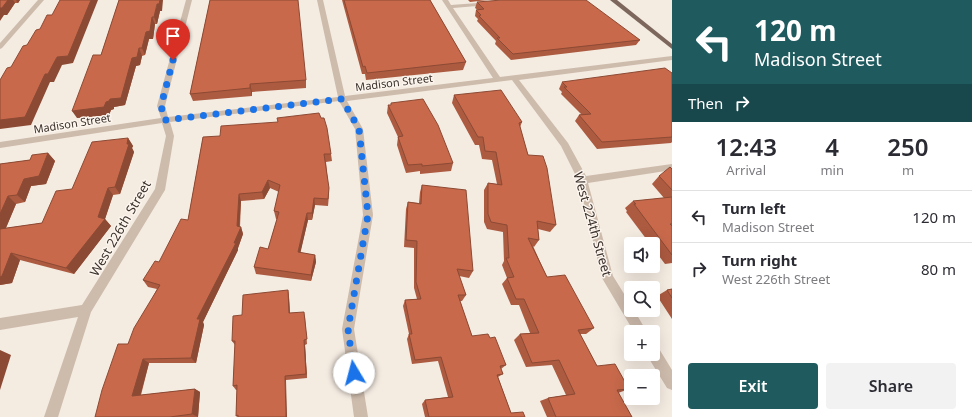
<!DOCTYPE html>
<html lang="en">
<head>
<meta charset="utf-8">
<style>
  body { margin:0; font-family:"Noto Sans",sans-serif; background:#f2f2f3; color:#2b2b33; height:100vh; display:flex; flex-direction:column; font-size:15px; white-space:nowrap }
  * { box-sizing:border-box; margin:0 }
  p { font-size:13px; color:#7c7c81 }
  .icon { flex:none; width:22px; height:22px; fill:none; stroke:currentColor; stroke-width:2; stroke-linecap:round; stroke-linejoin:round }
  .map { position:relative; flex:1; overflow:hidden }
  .drawer { display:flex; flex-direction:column; background:#fff; width:300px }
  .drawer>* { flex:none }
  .top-card { background:#1f5a5e; color:#fff; overflow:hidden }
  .fabs { position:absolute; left:624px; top:237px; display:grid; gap:8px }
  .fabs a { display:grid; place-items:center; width:36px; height:36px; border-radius:4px; background:#fff; box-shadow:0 4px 16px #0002; font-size:20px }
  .pin { position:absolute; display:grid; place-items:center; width:34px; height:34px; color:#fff; margin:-41px -17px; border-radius:50% 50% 50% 0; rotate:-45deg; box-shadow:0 0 4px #0007 }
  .pin .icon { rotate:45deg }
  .me { position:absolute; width:44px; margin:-22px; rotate:352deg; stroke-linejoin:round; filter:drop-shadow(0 0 3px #0008) }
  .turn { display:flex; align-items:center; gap:14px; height:84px; padding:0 16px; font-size:18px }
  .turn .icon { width:52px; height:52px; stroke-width:2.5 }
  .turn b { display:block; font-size:28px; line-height:34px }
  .then { display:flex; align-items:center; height:38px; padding:0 16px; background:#0003; gap:8px; font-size:15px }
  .eta { display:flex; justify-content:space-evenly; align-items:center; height:68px; text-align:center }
  .eta b { font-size:24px; font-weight:600; line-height:28px }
  .button { display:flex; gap:8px; margin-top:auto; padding:8px 16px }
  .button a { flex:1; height:46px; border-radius:4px; background:#1f5a5e; color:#fff; font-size:16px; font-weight:600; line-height:46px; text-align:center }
  .button a+a { background:#f2f2f3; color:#2b2b33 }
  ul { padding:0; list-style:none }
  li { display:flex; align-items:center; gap:12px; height:52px; padding:0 16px; border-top:1px solid #e1e1e2 }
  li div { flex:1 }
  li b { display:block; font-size:15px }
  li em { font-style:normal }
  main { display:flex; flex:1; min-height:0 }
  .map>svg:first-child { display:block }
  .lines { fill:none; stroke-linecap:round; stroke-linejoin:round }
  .minor { fill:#cdbbac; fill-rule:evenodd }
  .major { fill:#7d675c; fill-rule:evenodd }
  .wall { fill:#ac5a40 }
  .shaded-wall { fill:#8c4a34 }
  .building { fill:#c8694b; stroke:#8c4a34 }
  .route { stroke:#1a73e8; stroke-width:7; stroke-dasharray:0 12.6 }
  .labels { text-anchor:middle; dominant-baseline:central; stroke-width:3; stroke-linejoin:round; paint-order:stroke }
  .far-street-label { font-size:11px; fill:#3b302b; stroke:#fbf5ee }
  .street-label { font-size:13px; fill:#3b302b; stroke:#fbf5ee }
</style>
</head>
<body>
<main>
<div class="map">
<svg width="672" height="417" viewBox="0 0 672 417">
  <rect width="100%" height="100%" fill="#f4ebe1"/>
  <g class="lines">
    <path class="minor" d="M38 0H44L2 48 0 49V43Z
      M186 0H192L165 106 168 117 338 97 317 0H323L345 96 493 78 442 0H448L451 5 491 2V4L489 5 453 8 500 77 672 56V60L519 80 568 143 586 176 672 164V170L588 183 613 276 631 305V310H634L647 332H634L602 278 578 180 561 146 512 80 347 101 363 129 373 215 354 329 368 417H354L342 329 363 215 355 129 339 101 170 122 174 136 165 190 91 312 58 417H44L78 317 0 330V318L82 305 155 189 166 136 162 123 0 148V142L161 118 157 106Z
      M653 345 658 347 672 370V390L667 388 648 357 647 354H653Z"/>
    <path class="major" d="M610 0H617L672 44V49Z"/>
  </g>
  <path class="wall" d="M0 0H20L18 3H15L7 15H4Z
    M119 0 162 11H160L157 24H155L153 39H149L145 55 142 56 140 65 136 66 125 105 114 107V109L111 110 109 115 77 118 101 55Z
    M210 0 306 80V88L252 92V96L193 101 190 94Z
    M342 0H430L466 62 463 70 366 80 365 74H362Z
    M468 0H488L470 2Z
    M477 2 640 40 636 45 511 60 495 44 496 41 477 21 478 19 475 16 476 10H478L475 8Z
    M672 73V142L671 143 597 149 575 121 579 115 581 114 561 94 562 92 559 89 562 82Z
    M454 95 522 122 520 127 528 155 556 225 550 232 538 229 539 240 534 247 533 246 547 277 594 328 586 334H580L597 366 629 389 618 393 632 417H547L540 401 548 398 566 395 552 365 526 367 514 340 520 334 530 333 519 305H511L502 284 507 278 502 265 504 261 503 232 487 229 484 222V190L488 183 497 184 492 160 482 159 479 145H475L452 103Z
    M391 103 453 163 451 171 420 174V171L406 173 397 145 398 137 387 113 388 105H391Z
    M203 137 331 154 332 161 326 162 329 195 328 206 315 205 312 220H308L300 253 315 255 316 262 311 281 256 274 254 267 268 249 277 219H276L274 211 279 192 270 188 264 199 241 201 240 227H241L243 234 238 248V250L203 322 204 325 196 363H149L141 395 195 389 200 392 198 417H95L128 344 157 289 148 287 143 280 159 262 188 220Z
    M128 138 133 146 132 148 134 152 120 194 113 195 105 219 111 226 74 274 20 260 12 283 0 285V164L30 160 48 153 55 161 46 184 31 186 25 202 16 204 6 228 42 223 72 189Z
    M672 169V263L665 264 653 248V244H650L626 212 627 211 625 208 633 201 664 198 652 184 659 176Z
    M422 185 473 271 469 278 459 276 466 295 462 301H460L472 336 490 338 506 365 501 369 503 374 498 377 511 413 525 417H425L422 404 425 400 448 397 438 361 412 364 407 339 409 334 403 306 405 300 417 299 414 288V248L404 247 406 209 408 202 419 203 420 192Z
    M672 289V319L657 296 667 290Z
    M288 290 289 297 290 313 305 317 307 344 305 345 307 378 286 380 238 417 236 416 237 390H236L233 386 235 345 232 341 242 315Z"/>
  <path class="shaded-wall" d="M8 0H13L15 3 7 15H4L0 21V8Z
    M16 0H20L18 3Z
    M91 0H98L73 63 62 65 54 82H50L31 125 0 129V120L45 74 57 57Z
    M160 0H163L162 11H160L157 24 154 17 157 4Z
    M152 17 155 24 153 39H149L145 55 142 48 146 32Z
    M139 48 142 56 140 65 136 66 125 105 114 107V109L111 110 109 115 77 118 72 111 106 102 110 99 132 58Z
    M250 84 252 92V96L250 88Z
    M128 138 133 146 132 148 134 152 120 194 115 187Z
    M48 153 55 161 46 184 31 186 25 202 17 195 24 179Z
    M268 180 270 188 264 199 262 192Z
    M108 188 113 195 105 219 111 226 74 274 66 268 98 217Z
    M239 194 241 201 239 230 241 227 243 234 238 248V250L203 322 204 325 196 363 191 358 197 319 234 243 237 226Z
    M8 196 16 204 2 237 0 236V214Z
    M314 198 315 205 312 220V213Z
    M307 213 308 220 299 259 298 252Z
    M11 253 20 260 12 283 0 285V277Z
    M315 255 316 262 311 281V275Z
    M288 290 289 297 290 319 289 313Z
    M304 340 305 345 307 378 306 374Z
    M0 350 11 355 0 390Z
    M143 359 149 363 139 400 132 396Z
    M285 376 286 380 287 417H286Z
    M195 389 200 392 198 417 192 414Z"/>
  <path class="building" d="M0 0H8L2 8H0Z
    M60 0H91L68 56 57 57 48 74H45L25 117 0 120V80L7 68 11 67 23 46 27 45 36 30 40 29 47 15H52Z
    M119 0H160L159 4H157L154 17H152L150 31 146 32 142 48H139L137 57 132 58 121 98 110 99 109 101 106 102 104 107 72 111 93 55H101Z
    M210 0H298L306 80 250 84V88L190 94Z
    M344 0H430L466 62 367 73 365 66 363 67Z
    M502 0H586L640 40 513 54 497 38H500L479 16 481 15 476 10 484 9 477 2Z
    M665 68 672 73V137L602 142 579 115 591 114 564 87H567L562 82Z
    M501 90 522 122 519 123 528 155 543 156 547 168 556 225 537 221 539 240 528 238 547 277 565 275 594 328 578 330 597 366 615 364 629 389 617 390 632 417H556L548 398 575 394 559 360 532 363 520 334 539 333 524 299H516L507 278 514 277 506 258H509L507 225 491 222 488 214V183L502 185 496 152 485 151 483 137H478L454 95Z
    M423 99 438 125 453 163 422 166V164L408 165 398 137 403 136 388 105H391V103Z
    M319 113 321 118H324L327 128 331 154H324L329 188 328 199 314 198 312 213H307L298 252 315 255 311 275 254 267 260 247 268 249 279 212 274 211 280 185 268 180 262 192 239 194 237 226 241 227 234 243H236L197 319H200L191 358 143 359 132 396 195 389 192 414 170 417H95L102 390 118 344H128L134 328 160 285 143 280 155 261 159 262 181 219 188 220 203 137 220 136 221 126 278 122 277 118Z
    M128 138 127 144H129L115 187 108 188 98 217 105 219 66 268 11 253 2 276 0 277V229L42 223 56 191 72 189 92 142Z
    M48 153 39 176 24 179 17 195 8 196 0 214V164L30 160 32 155Z
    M670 167 672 169V190L659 176Z
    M422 185 466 190 473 271 457 269 466 295H458L472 336 488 334 490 338 495 337 506 365 500 366 503 374 497 375 511 413 523 412 525 417H429L425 400 453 397 441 357 415 360 409 334H412L405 300 421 299 416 282 417 241 406 240 408 202 421 204Z
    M672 197V224H670L672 226V255L634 204H636L633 201Z
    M672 289V298L667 290Z
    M288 290 289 313 304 312 307 339 304 340 306 374 285 376 286 417H238V415L236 416 237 385 233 386 235 341H232L233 316 242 315 243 295Z"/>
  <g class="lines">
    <path class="route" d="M173 60 161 106 165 120 342 99 359 129 368 215 348 329 354 373"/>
  </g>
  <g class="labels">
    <g class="far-street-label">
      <text transform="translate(394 82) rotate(-7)">Madison Street</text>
      <text transform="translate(72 123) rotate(-9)">Madison Street</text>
    </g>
    <g class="street-label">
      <text transform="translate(593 224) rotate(74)">West 224th Street</text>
      <text transform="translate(120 228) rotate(-60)">West 226th Street</text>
    </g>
  </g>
</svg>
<div class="fabs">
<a><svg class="icon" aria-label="sound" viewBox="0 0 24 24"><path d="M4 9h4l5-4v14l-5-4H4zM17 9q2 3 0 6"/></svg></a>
<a><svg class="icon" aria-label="search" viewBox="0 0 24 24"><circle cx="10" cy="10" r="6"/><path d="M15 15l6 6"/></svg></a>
<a>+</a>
<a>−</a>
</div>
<div class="pin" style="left:173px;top:60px;background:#d93025"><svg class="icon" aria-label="arrive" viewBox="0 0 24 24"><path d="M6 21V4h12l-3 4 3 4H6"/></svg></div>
<svg class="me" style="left:354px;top:373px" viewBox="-20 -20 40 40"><circle r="19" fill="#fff"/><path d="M0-13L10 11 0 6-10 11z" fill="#1a73e8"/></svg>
</div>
<section class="drawer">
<div class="top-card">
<div class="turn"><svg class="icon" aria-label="left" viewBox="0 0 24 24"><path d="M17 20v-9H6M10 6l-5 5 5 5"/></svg><div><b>120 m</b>Madison Street</div></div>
<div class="then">Then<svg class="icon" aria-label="right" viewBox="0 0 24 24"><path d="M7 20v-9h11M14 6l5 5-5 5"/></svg></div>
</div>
<div class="eta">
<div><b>12:43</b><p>Arrival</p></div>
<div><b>4</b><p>min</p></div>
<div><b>250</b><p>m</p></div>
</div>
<ul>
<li><svg class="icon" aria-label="left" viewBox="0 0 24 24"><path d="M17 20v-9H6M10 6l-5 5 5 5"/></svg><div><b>Turn left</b><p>Madison Street</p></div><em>120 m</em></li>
<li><svg class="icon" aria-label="right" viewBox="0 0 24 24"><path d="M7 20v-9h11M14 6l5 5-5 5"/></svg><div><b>Turn right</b><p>West 226th Street</p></div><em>80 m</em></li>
</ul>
<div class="button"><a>Exit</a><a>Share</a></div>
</section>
</main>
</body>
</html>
